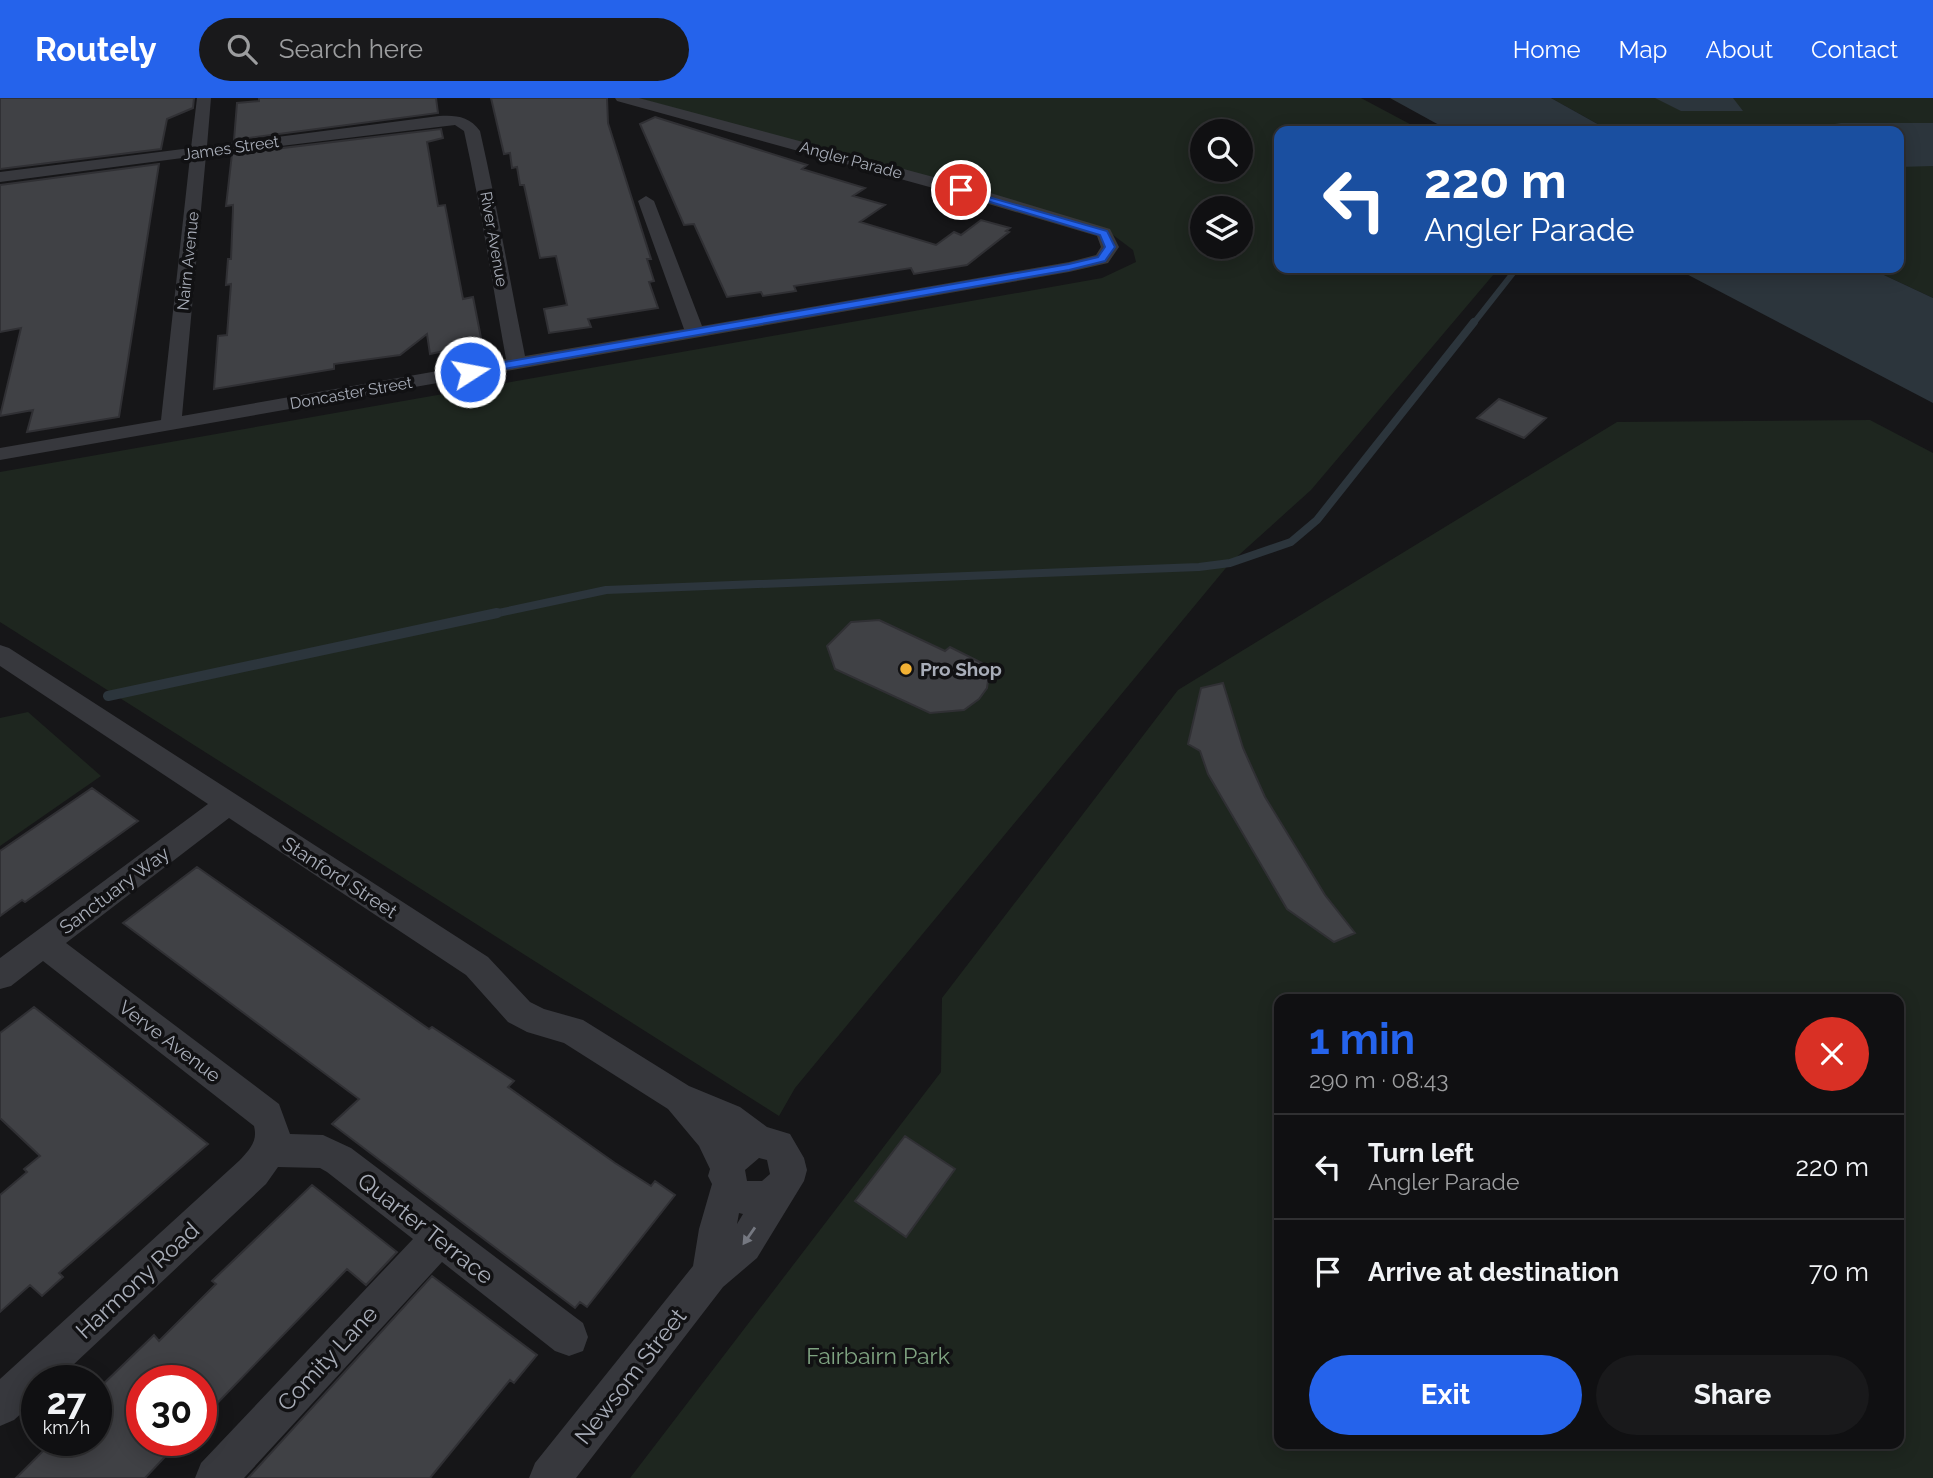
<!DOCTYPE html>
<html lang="en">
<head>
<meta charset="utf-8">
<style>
  body { margin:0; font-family:Raleway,sans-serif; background:#19191b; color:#f1f3f6; height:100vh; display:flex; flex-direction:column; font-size:26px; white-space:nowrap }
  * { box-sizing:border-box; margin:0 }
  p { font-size:23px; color:#9c9d9f }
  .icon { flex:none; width:38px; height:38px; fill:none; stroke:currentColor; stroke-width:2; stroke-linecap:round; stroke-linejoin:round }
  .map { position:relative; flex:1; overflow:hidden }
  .sheet { position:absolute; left:1274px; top:896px; width:630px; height:455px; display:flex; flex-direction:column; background:#101012; border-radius:14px; box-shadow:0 4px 18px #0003,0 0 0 2px #303032 }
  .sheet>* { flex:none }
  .hud { position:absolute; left:1274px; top:28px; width:630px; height:147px; border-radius:14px; box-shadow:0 4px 18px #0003,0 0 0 2px #303032; background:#1a4fa0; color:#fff; overflow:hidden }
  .fabs { position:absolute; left:1190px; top:21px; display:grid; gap:14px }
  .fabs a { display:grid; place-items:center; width:63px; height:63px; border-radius:50%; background:#101012; box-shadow:0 4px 18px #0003,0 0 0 2px #303032; font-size:35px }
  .speed { position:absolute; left:21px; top:1267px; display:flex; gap:14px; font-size:35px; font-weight:700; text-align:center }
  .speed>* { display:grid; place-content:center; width:91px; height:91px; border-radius:50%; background:#101012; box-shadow:0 4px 18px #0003,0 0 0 2px #303032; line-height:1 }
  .speed small { font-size:18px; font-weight:400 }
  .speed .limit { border:10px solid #d22; background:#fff; color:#111 }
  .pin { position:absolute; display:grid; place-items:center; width:60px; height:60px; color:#fff; margin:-30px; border:4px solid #fff; border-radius:50%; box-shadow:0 2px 7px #0007 }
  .me { position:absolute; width:77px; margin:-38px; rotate:79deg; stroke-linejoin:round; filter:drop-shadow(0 0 5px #0008) }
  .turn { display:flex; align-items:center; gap:24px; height:147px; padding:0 35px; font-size:32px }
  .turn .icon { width:91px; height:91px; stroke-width:2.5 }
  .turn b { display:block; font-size:49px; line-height:60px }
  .round { display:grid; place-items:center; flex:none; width:74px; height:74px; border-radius:37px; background:#19191b }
  .head { display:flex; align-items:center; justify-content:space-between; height:119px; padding:0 35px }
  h1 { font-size:42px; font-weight:700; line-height:52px; color:#2563eb }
  .cta { display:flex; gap:14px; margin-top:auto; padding:14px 35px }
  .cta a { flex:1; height:80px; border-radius:42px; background:#2563eb; color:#fff; font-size:28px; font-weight:700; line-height:80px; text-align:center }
  .cta a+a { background:#19191b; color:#f1f3f6 }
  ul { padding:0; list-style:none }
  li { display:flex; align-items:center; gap:21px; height:105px; padding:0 35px; border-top:2px solid #303032 }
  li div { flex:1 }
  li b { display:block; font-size:26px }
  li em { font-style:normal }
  header { display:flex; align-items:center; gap:42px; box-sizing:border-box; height:98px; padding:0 35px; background:#2563eb; color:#fff }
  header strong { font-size:33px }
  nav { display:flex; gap:38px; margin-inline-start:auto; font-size:24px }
  .search { width:490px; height:63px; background:#19191b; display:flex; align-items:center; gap:18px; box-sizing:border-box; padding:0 24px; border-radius:38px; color:#9c9d9f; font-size:26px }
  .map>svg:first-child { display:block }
  .green { fill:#1e261f; fill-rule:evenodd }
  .water { fill:#2c353c }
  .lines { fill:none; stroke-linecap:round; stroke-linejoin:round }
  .stream-far2 { stroke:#2c353c; stroke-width:6 }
  .stream-far1 { stroke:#2c353c; stroke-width:8 }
  .stream { stroke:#2c353c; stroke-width:10 }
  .building { fill:#404145; stroke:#303034; stroke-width:2 }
  .street { fill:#37383d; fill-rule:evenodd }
  .oneway { fill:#757881 }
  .route { fill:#2563eb; stroke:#184099; stroke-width:2 }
  .poi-dot { fill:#f2b134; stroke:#111113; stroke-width:2.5 }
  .labels { text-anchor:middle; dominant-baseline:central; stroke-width:7; stroke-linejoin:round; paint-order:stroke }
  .far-street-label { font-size:16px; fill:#a8adb8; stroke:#111113 }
  .poi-label { font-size:19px; font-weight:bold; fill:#a8adb8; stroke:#111113; text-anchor:start }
  .street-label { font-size:19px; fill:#a8adb8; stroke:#111113 }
  .near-street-label { font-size:23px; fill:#a8adb8; stroke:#111113 }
  .near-park-label { font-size:23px; fill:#7fa381; stroke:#111113 }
</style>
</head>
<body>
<header>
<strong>Routely</strong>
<div class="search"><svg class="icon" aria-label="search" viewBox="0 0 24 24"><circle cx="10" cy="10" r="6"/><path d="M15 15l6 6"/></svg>Search here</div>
<nav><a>Home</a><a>Map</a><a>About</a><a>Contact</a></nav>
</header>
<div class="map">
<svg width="1933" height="1380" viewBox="0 0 1933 1380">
  <rect width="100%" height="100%" fill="#161618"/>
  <path class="green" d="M638 0H1361L1423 33H1279V170H1499L1311 392 1230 465 795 990 779 1018 0 524V374L1102 180 1136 164 1133 152 1109 134ZM1202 33H1241V72H1202ZM1202 110H1241V149H1202Z
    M1551 0H1933V200L1869 170H1899V33H1610Z
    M1870 322 1933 355V1380H630L941 974 942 900 1178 592 1617 324ZM1279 901H1899V1346H1279Z
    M28 614 101 678 0 748V620Z"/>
  <path class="water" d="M1390 0H1551L1610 33H1450Z
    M1655 0H1733L1743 13H1681Z
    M1841 25H1933V68L1899 69V33H1736C1754 28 1778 33 1797 31 1812 30 1827 27 1841 25Z
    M1675 170H1869L1933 200V305Z"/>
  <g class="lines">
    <path class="stream-far2" d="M1473 226 1517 170"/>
    <path class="stream-far1" d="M489 517 606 492 1199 469 1230 465 1291 444 1317 422 1474 224"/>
    <path class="stream" d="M108 598 497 515"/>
  </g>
  <path class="building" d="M0 0H194L193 10 167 21 161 51 0 71Z
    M259 0H436L438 15 234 42 237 5 259 3Z
    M491 0H607L608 25 651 161H647L654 183 649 184 658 210 588 221 591 229 549 235 544 211 567 207 556 158 540 160 524 87H520L517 69 512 70 510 55 504 56Z
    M655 19 807 67 802 71 865 90 853 98 885 107 860 124 936 147 954 134 961 137 981 122 1010 130 1006 133 1009 134 967 167 914 176 911 170 794 188 796 193 763 198 761 194 727 199 694 126 684 127 640 26Z
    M441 31 443 40 427 44 438 108 445 107 463 201 473 199 482 245 430 256 427 236 400 257 334 266V271L214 291 218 238 227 237 231 186 226 187 228 161H231L233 111V107L226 108 232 56Z
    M159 66 119 319 27 334 33 312 0 318 21 230 0 234V87Z
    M1499 301 1546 320 1524 340 1477 320Z
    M879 522 945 553 950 549 982 565 989 576 987 590 979 601 964 612 930 615 835 571 827 548 851 524Z
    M1223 585 1243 650 1265 699 1325 797 1355 835 1334 844 1287 811 1208 676 1200 653 1188 646 1201 590Z
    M92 690 138 723 25 804 22 802 0 818V753Z
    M197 769 429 931 432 929 514 983 508 989 615 1065 651 1088 655 1083 675 1097 587 1209 580 1204 575 1210 332 1026 359 1001 123 825Z
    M34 909 208 1046 59 1175 63 1179 42 1198 30 1187 0 1214V1097L27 1074 24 1071 40 1058 0 1020V935Z
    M905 1038 955 1071 906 1139 855 1103Z
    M312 1087 397 1154 366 1187 347 1171 201 1322V1283H142V1342H181L145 1380H16L54 1342H96V1293L154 1237 159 1243 216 1186 212 1183Z
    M432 1178 537 1257 514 1285 510 1282 430 1380H248Z"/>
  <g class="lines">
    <path class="street" d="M197 0H211L207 48 439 18C456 17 469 18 480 33 497 108 510 183 525 258L684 231 638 103 646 98 654 103 702 228 1069 164 1096 157 1101 149 1097 138 955 96 617 3 615 0H639L967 88 1110 131 1119 149 1108 165 1069 174 0 362V350L161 322 190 59 0 84V74L191 50ZM455 27 464 33C481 109 492 185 506 261L182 318 206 57Z
      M0 547 9 550 488 859 530 904 544 911 583 922 689 988 740 1009 767 1029 790 1036 804 1060 807 1072 804 1083 757 1160 723 1189 576 1380H529L535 1365 693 1168 699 1131 712 1086 708 1078 710 1071 699 1048 668 1011 564 945 527 934 508 924 466 877 229 720 66 845 279 1006 290 1036 323 1037 351 1050 583 1225 588 1239 583 1253 569 1258 555 1253 442 1164 244 1380H195L201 1365 413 1141 327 1074 320 1070 278 1069 266 1086 56 1283H37V1301L14 1322 0 1328V1281L240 1062C250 1051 258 1043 254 1028L43 863 11 888 0 891V860L208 706 0 568ZM759 1060 767 1062 770 1076 762 1083H747L745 1072ZM739 1115 743 1116 737 1126Z"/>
  </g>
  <defs><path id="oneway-solid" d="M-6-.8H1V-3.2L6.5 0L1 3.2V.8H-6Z" transform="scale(1.75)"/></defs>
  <use class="oneway" href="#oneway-solid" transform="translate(749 1138) rotate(125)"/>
  <path class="route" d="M957 90 1107 133 1115 149 1105 163 1069 172 470 277 464 274 470 270 1069 166 1098 159 1105 149 1100 137 957 94Z"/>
  <circle class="poi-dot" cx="906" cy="571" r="7"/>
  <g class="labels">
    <g class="far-street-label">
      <text transform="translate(231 50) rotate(-8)">James Street</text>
      <text transform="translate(851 62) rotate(15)">Angler Parade</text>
      <text transform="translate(494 141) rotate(80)">River Avenue</text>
      <text transform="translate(188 163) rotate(-84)">Nairn Avenue</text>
      <text transform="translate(351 295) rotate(-10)">Doncaster Street</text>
    </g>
    <g class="poi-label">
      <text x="920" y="571">Pro Shop</text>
    </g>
    <g class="street-label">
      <text transform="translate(340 779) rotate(33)">Stanford Street</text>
      <text transform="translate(114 792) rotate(-37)">Sanctuary Way</text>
      <text transform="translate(170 943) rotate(37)">Verve Avenue</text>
    </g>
    <g class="near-street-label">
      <text transform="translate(426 1130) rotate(38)">Quarter Terrace</text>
      <text transform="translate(137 1182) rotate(-43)">Harmony Road</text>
      <text transform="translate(327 1260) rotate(-47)">Comity Lane</text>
      <text transform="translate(630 1278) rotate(-52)">Newsom Street</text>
    </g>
    <g class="near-park-label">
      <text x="878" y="1257">Fairbairn Park</text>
    </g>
  </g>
</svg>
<div class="fabs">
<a><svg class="icon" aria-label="search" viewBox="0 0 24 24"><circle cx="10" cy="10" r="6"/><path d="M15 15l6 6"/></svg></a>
<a><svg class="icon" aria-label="layers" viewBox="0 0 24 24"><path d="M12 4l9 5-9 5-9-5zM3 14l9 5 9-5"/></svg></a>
</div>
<div class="speed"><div>27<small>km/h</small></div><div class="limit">30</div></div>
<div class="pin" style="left:961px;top:92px;background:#d93025"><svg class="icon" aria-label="arrive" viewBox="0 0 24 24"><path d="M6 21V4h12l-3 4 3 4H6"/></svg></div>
<svg class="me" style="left:470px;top:274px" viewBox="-20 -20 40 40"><circle r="17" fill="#2563eb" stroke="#fff" stroke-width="3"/><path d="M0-11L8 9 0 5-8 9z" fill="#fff"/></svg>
<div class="hud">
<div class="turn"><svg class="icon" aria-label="left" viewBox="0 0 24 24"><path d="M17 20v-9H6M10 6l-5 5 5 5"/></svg><div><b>220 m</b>Angler Parade</div></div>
</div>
<section class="sheet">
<div class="head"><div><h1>1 min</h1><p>290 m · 08:43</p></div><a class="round" style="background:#d93025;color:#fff"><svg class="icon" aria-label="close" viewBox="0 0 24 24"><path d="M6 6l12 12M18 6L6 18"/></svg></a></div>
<ul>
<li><svg class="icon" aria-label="left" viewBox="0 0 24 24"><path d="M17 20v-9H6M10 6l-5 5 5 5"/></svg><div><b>Turn left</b><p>Angler Parade</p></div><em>220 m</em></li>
<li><svg class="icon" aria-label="arrive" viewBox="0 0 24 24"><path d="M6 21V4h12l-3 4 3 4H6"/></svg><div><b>Arrive at destination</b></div><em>70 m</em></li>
</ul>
<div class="cta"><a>Exit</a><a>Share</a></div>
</section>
</div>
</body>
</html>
